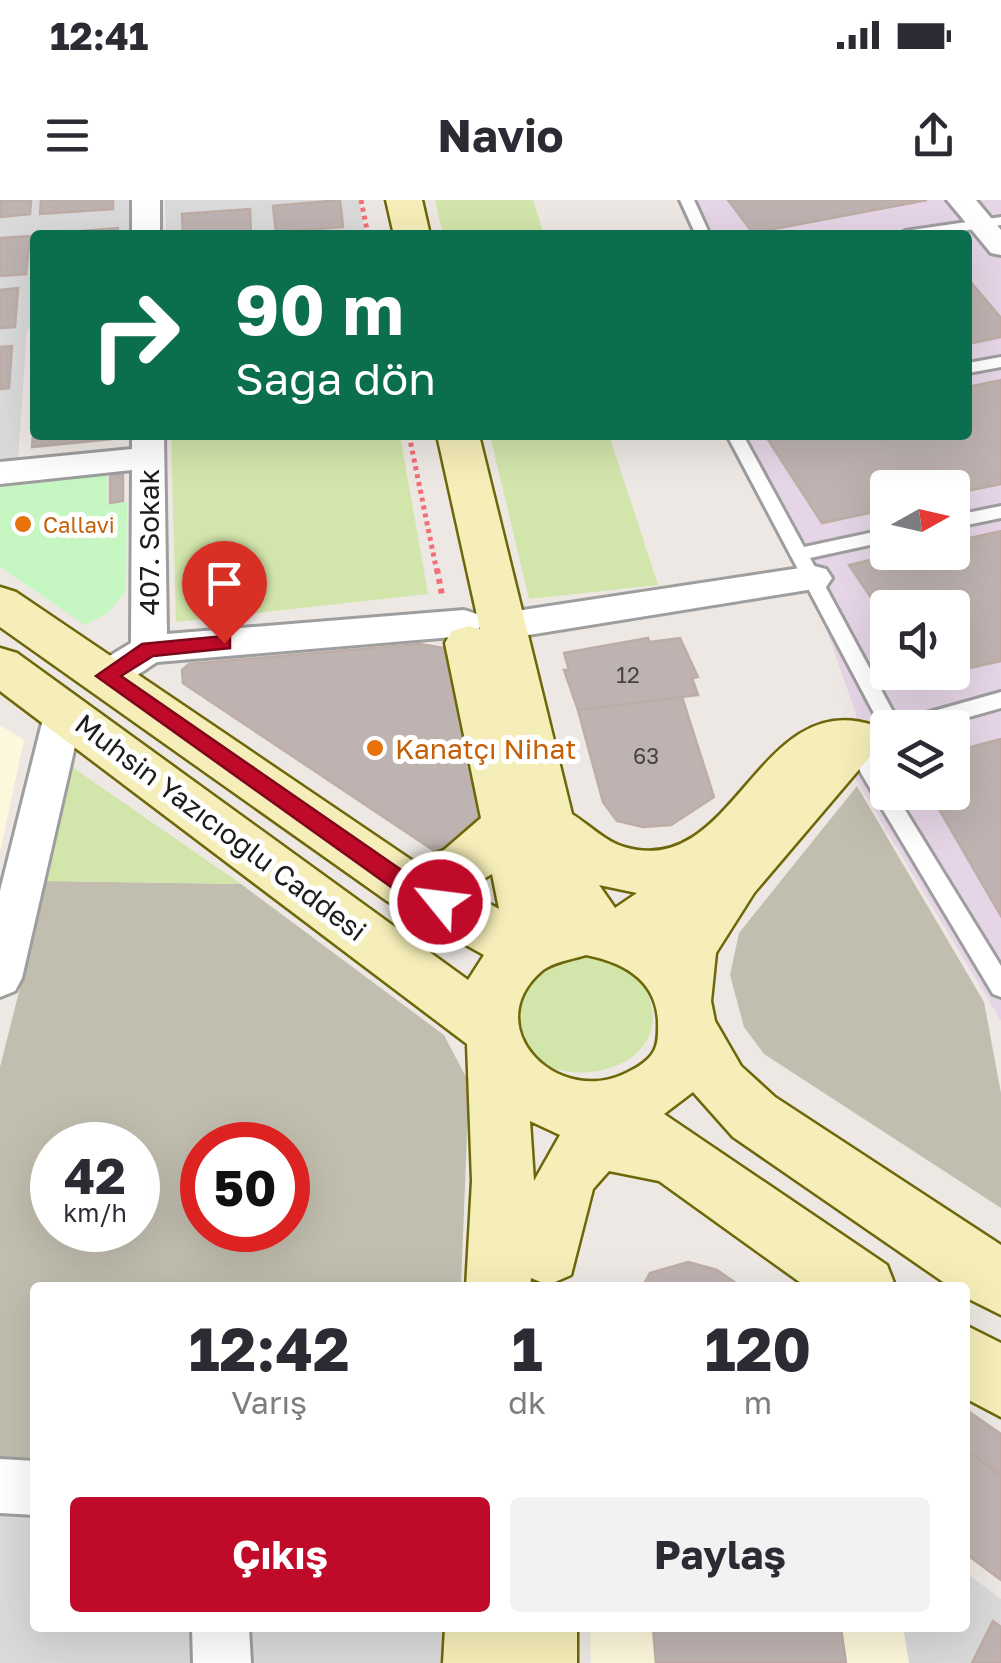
<!DOCTYPE html>
<html lang="tr">
<head>
<meta charset="utf-8">
<style>
  body { margin:0; font-family:"Golos Text",sans-serif; background:#f2f2f3; color:#2b2b33; height:100vh; display:flex; flex-direction:column; font-size:38px; white-space:nowrap }
  * { box-sizing:border-box; margin:0 }
  p { font-size:32px; color:#7c7c81 }
  .icon { flex:none; width:55px; height:55px; fill:none; stroke:currentColor; stroke-width:2; stroke-linecap:round; stroke-linejoin:round }
  .map { position:relative; flex:1; overflow:hidden }
  .sheet { position:absolute; left:30px; top:1082px; width:940px; height:350px; display:flex; flex-direction:column; background:#fff; border-radius:10px; box-shadow:0 10px 40px #0002 }
  .sheet>* { flex:none }
  .top-card { position:absolute; left:30px; top:30px; width:942px; height:210px; border-radius:10px; box-shadow:0 10px 40px #0002; background:#0b6e4f; color:#fff; overflow:hidden }
  .needle { width:65px; rotate:82deg }
  .buttons { position:absolute; left:870px; top:270px; display:grid; gap:20px }
  .buttons a { display:grid; place-items:center; width:100px; height:100px; border-radius:10px; background:#fff; box-shadow:0 10px 40px #0002; font-size:50px }
  .speed { position:absolute; left:30px; top:922px; display:flex; gap:20px; font-size:50px; font-weight:700; text-align:center }
  .speed>* { display:grid; place-content:center; width:130px; height:130px; border-radius:50%; background:#fff; box-shadow:0 10px 40px #0002; line-height:1 }
  .speed small { font-size:25px; font-weight:400 }
  .speed .limit { border:15px solid #d22; background:#fff; color:#111 }
  .pin { position:absolute; display:grid; place-items:center; width:85px; height:85px; color:#fff; margin:-102px -42px; border-radius:50% 50% 50% 0; rotate:-45deg; box-shadow:0 0 10px #0007 }
  .pin .icon { rotate:45deg }
  .me { position:absolute; width:110px; margin:-55px; rotate:299deg; stroke-linejoin:round; filter:drop-shadow(0 0 8px #0008) }
  .turn { display:flex; align-items:center; gap:35px; height:210px; padding:0 40px; font-size:45px }
  .turn .icon { width:130px; height:130px; stroke-width:2.5 }
  .turn b { display:block; font-size:70px; line-height:85px }
  .eta { display:flex; justify-content:space-evenly; align-items:center; height:170px; text-align:center }
  .eta b { font-size:60px; font-weight:700; line-height:70px }
  .action { display:flex; gap:20px; margin-top:auto; padding:20px 40px }
  .action a { flex:1; height:115px; border-radius:10px; background:#bf0a29; color:#fff; font-size:40px; font-weight:700; line-height:115px; text-align:center }
  .action a+a { background:#f2f2f3; color:#2b2b33 }
  .status { display:flex; justify-content:space-between; align-items:center; height:70px; padding:0 50px; background:#fff; direction:ltr }
  .status svg { height:28px; fill:currentColor }
  header { display:flex; justify-content:space-between; align-items:center; height:130px; padding:0 40px; background:#fff; font-size:45px; font-weight:700 }
  .map>svg:first-child { display:block }
  .residential { fill:#dbdada }
  .industrial { fill:#e6d5e6; fill-rule:evenodd }
  .education { fill:#fdf7dc }
  .construction { fill:#c1beaf; fill-rule:evenodd }
  .grass { fill:#d2e5ab }
  .park { fill:#c6f6c1 }
  .building { fill:#beb3b0; stroke:#beada6; stroke-width:2.5 }
  .lines { fill:none; stroke-linecap:round; stroke-linejoin:round }
  .lane-casing { stroke:#9e9e9e; stroke-width:6 }
  .street-casing { stroke:#9e9e9e; stroke-width:6 }
  .secondary-casing { stroke:#6d670a; stroke-width:5 }
  .path-far1 { stroke:#f26f78; stroke-width:5; stroke-dasharray:4 4; stroke-linecap:butt }
  .path { stroke:#f26f78; stroke-width:6; stroke-dasharray:5 5; stroke-linecap:butt }
  .lane { fill:#fff; fill-rule:evenodd }
  .street { fill:#fff; fill-rule:evenodd }
  .secondary { fill:#f6eeb9; fill-rule:evenodd }
  .route { fill:#bf0a29; stroke:#7c061b; stroke-width:2.5 }
  .food-dot { fill:#e8710a; stroke:#fff; stroke-width:4 }
  .labels { text-anchor:middle; dominant-baseline:central; stroke-width:10; stroke-linejoin:round; paint-order:stroke }
  .far-food-label { font-size:22px; fill:#c56008; stroke:#fff; text-anchor:start }
  .number-label { font-size:22px; fill:#454242 }
  .street-label { font-size:28px; fill:#1d1d1d; stroke:#fff }
  .food-label { font-size:28px; fill:#c56008; stroke:#fff; text-anchor:start }
</style>
</head>
<body>
<div class="status"><b>12:41</b><svg viewBox="0 0 49 12"><path d="M0 12V9h3v3zM5 12V6h3v6zM10 12V3h3v9zM15 12V0h3v12zM26 1h20v11H26zM47 4h2v5h-2z"/></svg></div>
<header><svg class="icon" aria-label="menu" viewBox="0 0 24 24"><path d="M4 6h16M4 12h16M4 18h16"/></svg>Navio<svg class="icon" aria-label="share" viewBox="0 0 24 24"><path d="M12 15V3M7 8l5-5 5 5M5 13v7h14v-7"/></svg></header>
<div class="map">
<svg width="1001" height="1463" viewBox="0 0 1001 1463">
  <rect width="100%" height="100%" fill="#ede8e3"/>
  <path class="residential" d="M0 0H129V35H35V128L27 129 18 262 0 264Z
    M165 0H359L365 35H166Z
    M0 1259H35V1428H443L441 1463H0Z
    M965 1372 1001 1399V1463H909L903 1428H965Z"/>
  <path class="industrial" d="M687 0H1001V821L855 578 856 514 800 354 735 235H968V35H703ZM888 288H952V352H888ZM888 408H952V472H888ZM888 528H952V592H888Z"/>
  <path class="education" d="M0 525 24 540 0 652Z
    M590 1428H903L909 1463H591Z"/>
  <path class="construction" d="M857 586 984 802 1001 893V1008L764 854 744 827 730 775 739 733Z
    M47 681 241 684 444 835 469 883 461 1087 35 1088V1259H0V867ZM52 945H138V1030H52ZM202 945H288V1030H202Z"/>
  <path class="grass" d="M435 0H533L544 35H443Z
    M171 235H400L428 394 176 422Z
    M490 235H609L658 385 529 399Z
    M72 567 241 684 47 681Z
    M569 749C588 755 612 757 628 767 639 772 646 786 649 797 679 882 521 903 513 820 512 809 517 794 518 782Z"/>
  <path class="park" d="M107 273V304L127 302 126 391 108 413 85 425 0 367V281Z"/>
  <path class="building" d="M0 0H31L30 14 0 17Z
    M41 0H113V9L40 14Z
    M340 0 343 27 276 32 273 6Z
    M728 0H927L753 33Z
    M250 9 251 35H183L182 14Z
    M118 28V35H44V34Z
    M30 36 26 74 0 76V38Z
    M968 79 1001 118V137L968 144Z
    M18 88 15 127 0 128V90Z
    M12 146 9 188 0 189V147Z
    M1001 180V284L952 294V288H888V309L822 323 765 235H968V187Z
    M35 211V235H111V239L32 247Z
    M123 273V301L110 303V275Z
    M1001 331V461L952 472V408H888V423L849 365 904 352H952V342Z
    M648 438 649 442 680 438 698 477 692 478 698 495 578 510 564 470H569L564 453Z
    M420 444 450 449 482 612 474 640 445 658 183 483 182 470 189 464Z
    M682 497 714 597 671 625 643 627 617 621 603 602 578 510Z
    M1001 539V716L929 592H952V552Z
    M688 1062 717 1070 743 1088H642L650 1073Z
    M965 1209 1001 1234V1275L965 1249Z
    M965 1249 1001 1275V1380L965 1353Z
    M993 1421 1001 1427V1463H972Z
    M653 1428H841L846 1463H656Z"/>
  <g class="lines">
    <defs>
      <path id="lane" d="M680 0H694L710 35H696Z
        M1001 17V25L935 35H898L905 31Z
        M1001 157V167L968 173V163Z
        M727 235H743L804 347 888 329V341L810 358 898 521 1001 492V508L930 528H888L885 534Z
        M1001 306V318L952 328V316Z
        M860 530 870 538 867 543 888 581V592H894L1001 766V797L993 794 861 573 845 539 848 533Z"/>
      <path id="street" d="M132 0H160V35H132Z
        M947 0H976L1001 30V55L991 53Z
        M132 235H164L167 434 464 410 477 414 482 423 477 432 464 436 157 462C136 475 118 493 93 486L87 476 93 466 131 443 132 270 0 284V262L132 249Z
        M814 366 826 369 832 378 826 387 503 439 490 435 485 426 490 417 503 413Z
        M64 497 77 501 83 511 22 778 15 791 0 797V691L45 511 51 501Z
        M0 1259 35 1261V1315L0 1313Z
        M192 1428H249L251 1463H193Z"/>
      <path id="secondary" d="M386 0H422L430 35H394Z
        M437 235H479L572 614C588 624 606 642 624 647 735 680 757 488 873 525L880 539 873 553 754 693 716 753 711 801 715 821 741 866 775 897 1001 1045V1115L965 1097V1088H952L733 937 693 892 664 914 887 1065 896 1088H808L659 981 609 971 593 989 571 1075 548 1085 531 1078 530 1088H466L472 981 467 844 0 491V448L17 453 468 780 484 755 387 701 0 427V387L16 392 413 661 444 650 481 618 445 443 452 431 469 426 480 429ZM492 674 499 709 464 690ZM599 685 637 693 615 708ZM586 755C622 762 656 779 658 821 658 830 659 842 654 851 648 862 635 869 624 874 555 906 477 825 543 770 554 762 573 759 586 755ZM530 921 560 935 534 981Z
        M965 1125 1001 1143V1217L965 1198Z
        M445 1428H577V1463H443Z"/>
    </defs>
    <use href="#lane" class="lane-casing"/>
    <use href="#street" class="street-casing"/>
    <use href="#secondary" class="secondary-casing"/>
    <path class="path-far1" d="M361 0 368 35
      M409 235 437 372"/>
    <path class="path" d="M437 369 442 395"/>
    <use href="#lane" class="lane"/>
    <use href="#street" class="street"/>
    <use href="#secondary" class="secondary"/>
  </g>
  <path class="route" d="M224 436 230 438V448L153 456 121 476 413 678 447 695V709L440 711 398 692 96 476 142 444Z"/>
  <g class="food-dot">
    <circle cx="23" cy="324" r="10"/>
    <circle cx="375" cy="548" r="10"/>
  </g>
  <g class="labels">
    <g class="far-food-label">
      <text x="43" y="324">Callavi</text>
    </g>
    <g class="number-label">
      <text x="628" y="474">12</text>
      <text x="646" y="555">63</text>
    </g>
    <g class="street-label">
      <text transform="translate(148 342) rotate(-90)">407. Sokak</text>
      <text transform="translate(221 627) rotate(37)">Muhsin Yazıcıoğlu Caddesi</text>
    </g>
    <g class="food-label">
      <text x="395" y="548">Kanatçı Nihat</text>
    </g>
  </g>
</svg>
<div class="buttons">
<a><svg class="needle" viewBox="-14 -14 28 28"><path d="M0-13l5 13h-10z" fill="#e53935"/><path d="M0 13l5-13h-10z" fill="#7c7c81"/></svg></a>
<a><svg class="icon" aria-label="sound" viewBox="0 0 24 24"><path d="M4 9h4l5-4v14l-5-4H4zM17 9q2 3 0 6"/></svg></a>
<a><svg class="icon" aria-label="layers" viewBox="0 0 24 24"><path d="M12 4l9 5-9 5-9-5zM3 14l9 5 9-5"/></svg></a>
</div>
<div class="speed"><div>42<small>km/h</small></div><div class="limit">50</div></div>
<div class="pin" style="left:224px;top:443px;background:#d93025"><svg class="icon" aria-label="arrive" viewBox="0 0 24 24"><path d="M6 21V4h12l-3 4 3 4H6"/></svg></div>
<svg class="me" style="left:440px;top:702px" viewBox="-20 -20 40 40"><circle r="17" fill="#bf0a29" stroke="#fff" stroke-width="3"/><path d="M0-11L8 9 0 5-8 9z" fill="#fff"/></svg>
<div class="top-card">
<div class="turn"><svg class="icon" aria-label="right" viewBox="0 0 24 24"><path d="M7 20v-9h11M14 6l5 5-5 5"/></svg><div><b>90 m</b>Sağa dön</div></div>
</div>
<section class="sheet">
<div class="eta">
<div><b>12:42</b><p>Varış</p></div>
<div><b>1</b><p>dk</p></div>
<div><b>120</b><p>m</p></div>
</div>
<div class="action"><a>Çıkış</a><a>Paylaş</a></div>
</section>
</div>
</body>
</html>
